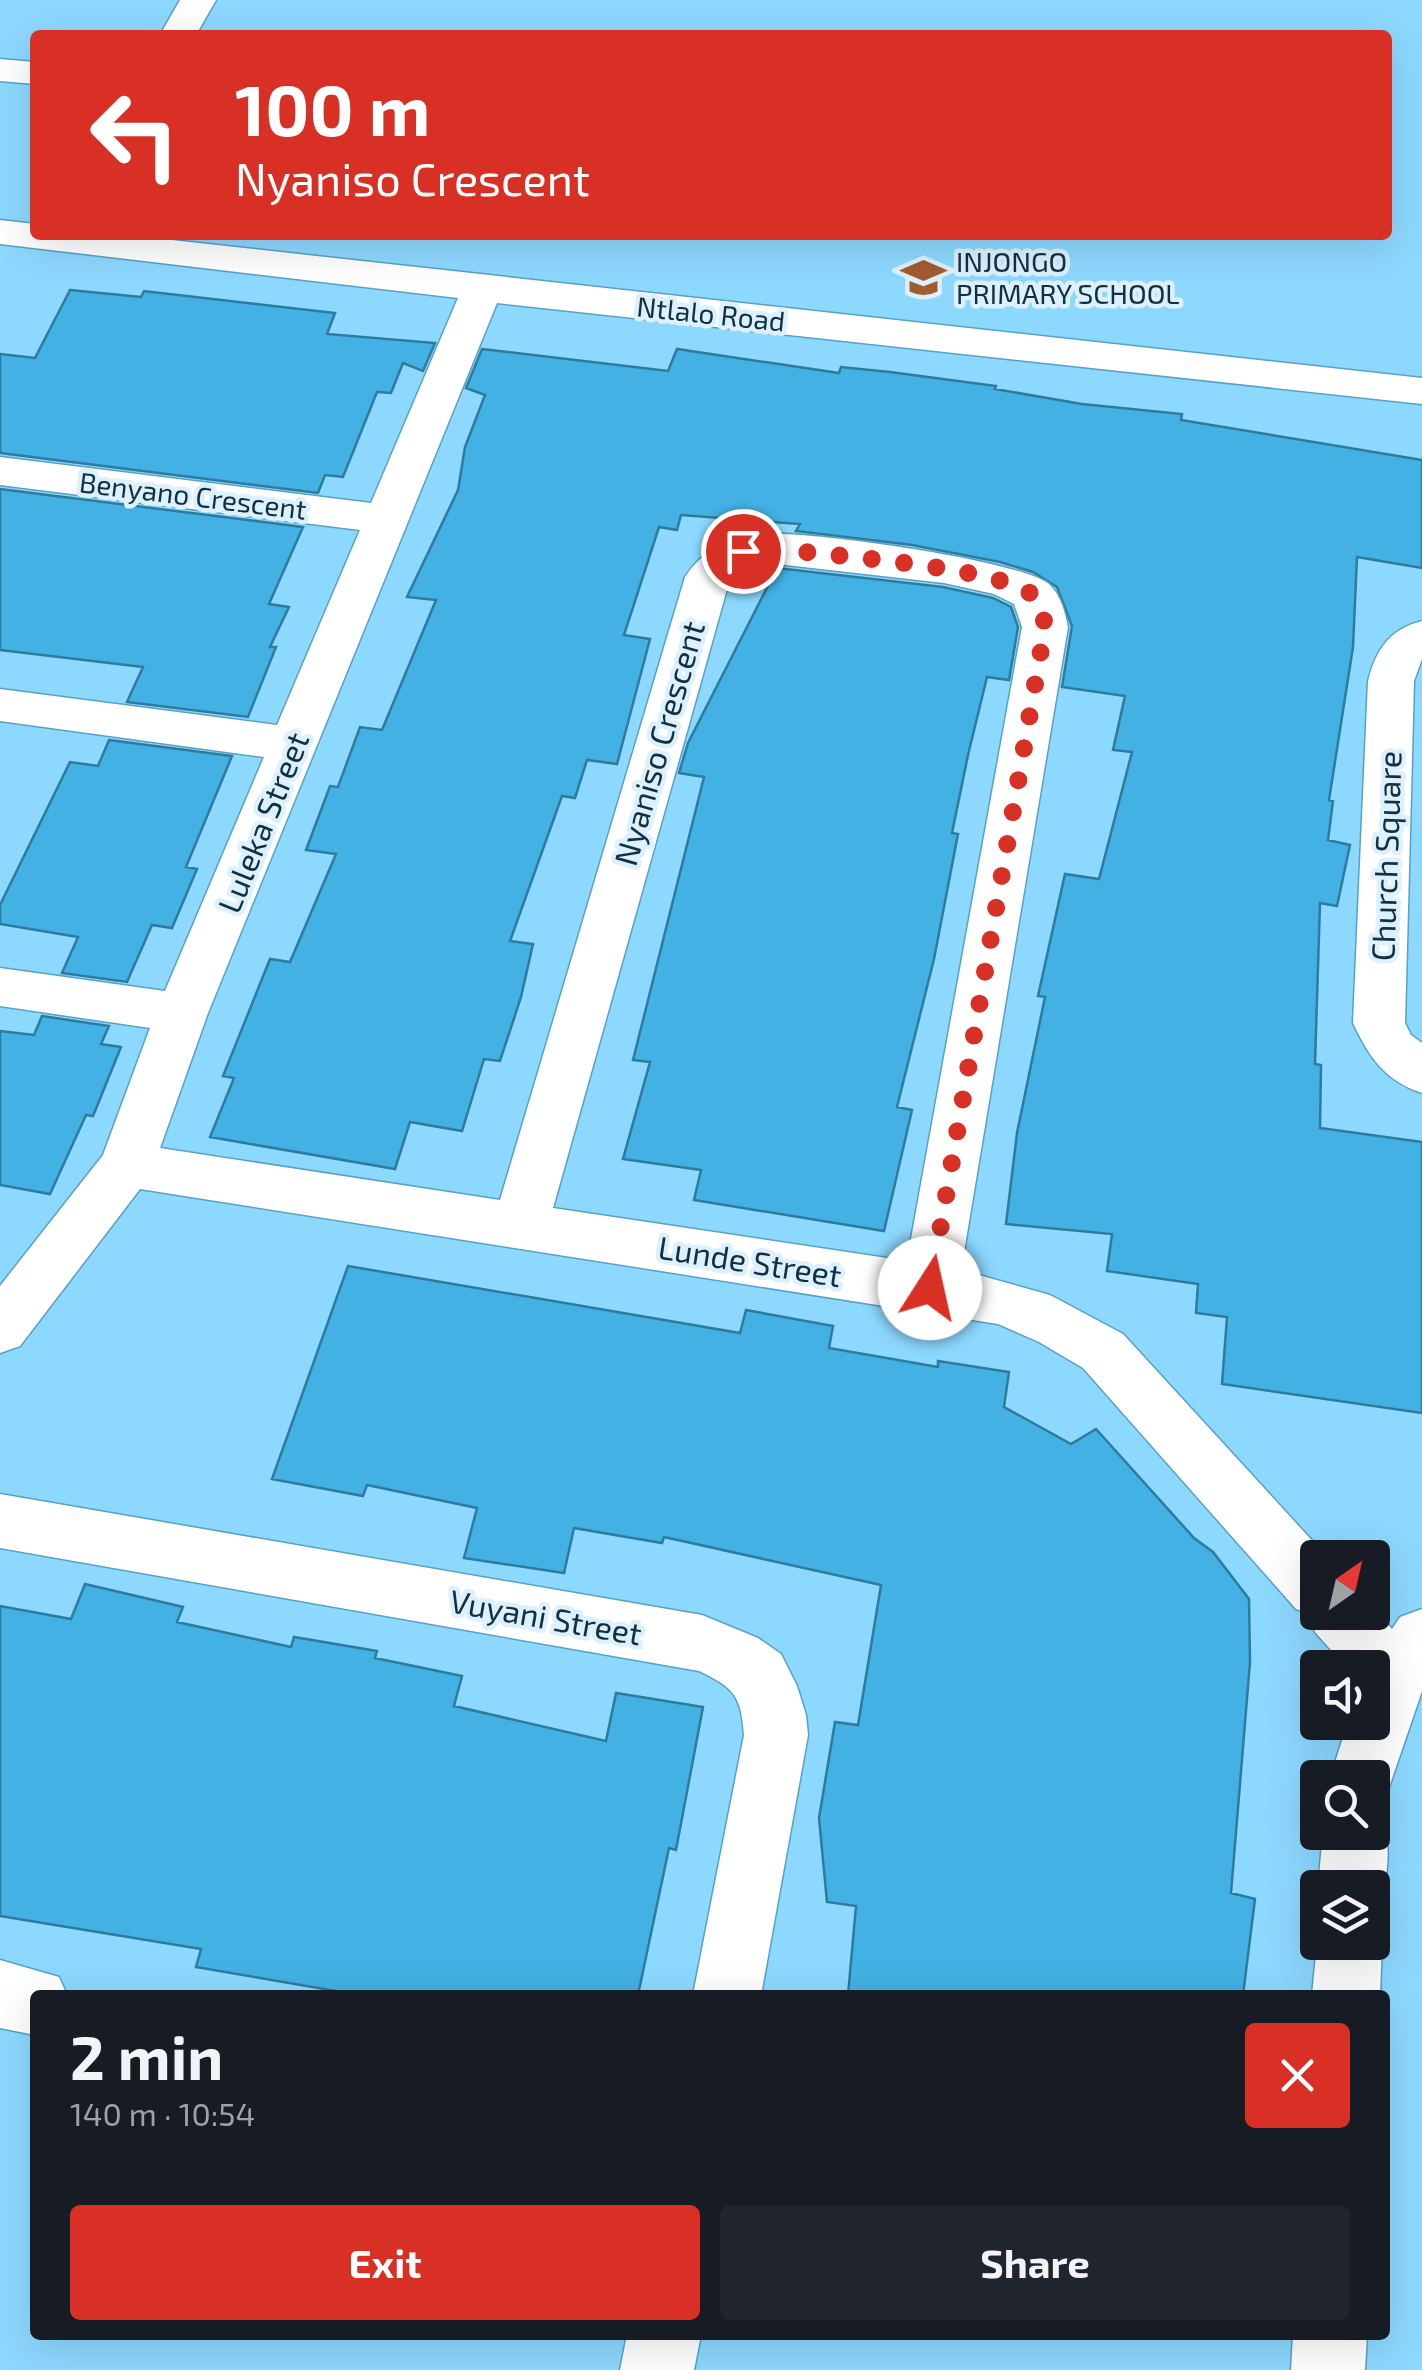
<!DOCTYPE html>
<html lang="en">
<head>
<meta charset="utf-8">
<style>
  body { margin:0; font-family:"Exo 2",sans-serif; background:#20242c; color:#f1f3f6; height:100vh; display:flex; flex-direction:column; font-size:38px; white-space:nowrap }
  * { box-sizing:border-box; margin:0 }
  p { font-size:32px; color:#9ea1a6 }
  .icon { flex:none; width:55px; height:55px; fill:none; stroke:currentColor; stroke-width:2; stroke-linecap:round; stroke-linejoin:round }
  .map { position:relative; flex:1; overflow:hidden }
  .drawer { position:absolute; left:30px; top:1990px; width:1360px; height:350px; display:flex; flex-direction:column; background:#171b24; border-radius:10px; box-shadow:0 10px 40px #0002 }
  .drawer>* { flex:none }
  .top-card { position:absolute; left:30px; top:30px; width:1362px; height:210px; border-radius:10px; box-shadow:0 10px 40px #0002; background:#d93025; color:#fff; overflow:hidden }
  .needle { width:65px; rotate:34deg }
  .tools { position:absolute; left:1300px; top:1540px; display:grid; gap:20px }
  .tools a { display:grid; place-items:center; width:90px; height:90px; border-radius:10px; background:#171b24; box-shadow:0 10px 40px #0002; font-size:50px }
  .pin { position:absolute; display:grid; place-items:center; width:85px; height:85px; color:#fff; margin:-42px; border:5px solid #fff; border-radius:50%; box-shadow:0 2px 10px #0007 }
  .me { position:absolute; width:110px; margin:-55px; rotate:10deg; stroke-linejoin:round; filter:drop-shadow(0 0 8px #0008) }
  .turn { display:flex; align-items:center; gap:35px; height:210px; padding:0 40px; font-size:45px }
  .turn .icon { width:130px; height:130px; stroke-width:2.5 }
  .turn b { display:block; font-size:70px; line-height:85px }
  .round { display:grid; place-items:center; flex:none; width:105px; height:105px; border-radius:10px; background:#20242c }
  .headline { display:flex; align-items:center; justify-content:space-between; height:170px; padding:0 40px }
  h1 { font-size:60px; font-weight:700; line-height:75px }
  .button { display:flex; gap:20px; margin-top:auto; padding:20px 40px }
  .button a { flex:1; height:115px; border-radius:10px; background:#d93025; color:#fff; font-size:40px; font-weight:700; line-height:115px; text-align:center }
  .button a+a { background:#20242c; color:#f1f3f6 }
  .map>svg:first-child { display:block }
  .building { fill:#43b1e3; stroke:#2e7b9e; stroke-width:2.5 }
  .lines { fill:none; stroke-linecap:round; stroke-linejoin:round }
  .minor-casing { stroke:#57a1c6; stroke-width:3 }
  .minor { fill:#fff; fill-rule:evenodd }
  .route { stroke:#d93025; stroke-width:18; stroke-dasharray:0 32.4 }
  .labels { text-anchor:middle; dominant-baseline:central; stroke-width:9; stroke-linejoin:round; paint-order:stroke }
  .far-poi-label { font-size:28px; fill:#123140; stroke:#dcf1fd; text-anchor:start }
  .far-street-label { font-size:28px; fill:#123140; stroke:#dcf1fd }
  .street-label { font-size:32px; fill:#123140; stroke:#dcf1fd }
</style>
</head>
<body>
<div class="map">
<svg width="1422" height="2370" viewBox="0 0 1422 2370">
  <rect width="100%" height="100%" fill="#8dd8ff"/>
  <path class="building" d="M70 290 141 297 144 291 335 313 327 334 435 343 423 371 403 363 391 393 377 392 343 477 325 475 318 493 0 453V354L35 358Z
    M482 349 668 371 677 349 839 373 841 367 890 372 996 386 995 389 1082 404 1182 414 1181 420 1422 460V568L1357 557 1353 647 1329 800 1333 801 1328 840 1350 845 1337 906 1320 903 1315 1064 1321 1065 1320 1128 1422 1142V1413L1222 1384 1227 1317 1196 1313 1198 1284 1107 1271 1112 1234 1006 1224 1017 1133 1045 997 1038 996 1065 874 1099 879 1132 752 1113 750 1125 696 1062 687 1072 626 1057 587 1033 572 1000 562 912 545 796 531 800 524 681 515 677 530 659 527 624 635 650 639 617 764 587 760 575 798 562 796 510 941 533 944 521 997 500 1061 484 1059 462 1131 410 1122 395 1169 210 1137 234 1078 223 1076 270 959 290 962 336 854 306 850 330 786 338 787 360 727 382 730 436 600 407 597 458 490 465 447 485 395 466 388Z
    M0 489 303 527 269 604 289 607 270 647H276L248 717 127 702 143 667 0 650Z
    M777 568 943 587 993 598 1011 607 1018 627 1009 680 987 677 968 755 952 833 958 834 934 959 897 1107 912 1110 884 1231 694 1200 701 1170 623 1159 650 1062 633 1060 704 777 679 773 688 743Z
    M109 740 232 756 186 867 197 869 172 928 152 925 127 982 62 973 78 937 0 924V905L70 762 98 766Z
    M42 1016 109 1026 101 1044 121 1047 93 1116 86 1115 50 1194 0 1185V1031L34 1035Z
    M348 1266 740 1333 746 1310 833 1326 829 1348 938 1367V1361L1009 1372 1004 1407 1071 1444 1096 1429 1194 1538 1213 1552 1249 1599 1250 1662 1231 1893 1255 1899 1243 1995H848L856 1906 827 1902 819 1818 835 1722 858 1725 881 1585 664 1537 662 1543 574 1528 564 1573 464 1558 477 1508 367 1485 363 1496 272 1479Z
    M85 1584 183 1607 177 1622 291 1647 294 1637 377 1651 375 1658 462 1676 454 1706 606 1741 616 1693 703 1707 676 1850 669 1848 638 1995H359L196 1967 201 1949 0 1916V1606L71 1619Z"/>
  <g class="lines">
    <defs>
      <path id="minor" d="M180 0H216L196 35H160Z
        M0 59 35 62V84L0 81Z
        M0 220 35 224V235H126L1422 378V404L497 303 208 1013 160 1148 500 1200 685 577C703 549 731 537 763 534 804 530 1023 560 1050 585 1061 596 1065 612 1068 627L961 1270 1050 1295 1123 1334 1328 1558H1318V1612H1372V1607L1392 1629 1400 1617 1422 1609V1691L1385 1799 1372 1804V1778H1330L1348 1722H1372V1668H1347L1315 1632 1307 1613 1296 1609 1083 1368 1039 1342 998 1324 140 1189 20 1346 0 1353V1286L103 1155 150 1028 0 1006V968L165 991 264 757 0 721V689L277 725 360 530 0 485V457L371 503 458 298 0 244ZM768 563 944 583 994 594 1014 604 1022 627 907 1261 553 1208 729 582 750 566Z
        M1422 621V659L1414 681 1405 1023 1411 1035 1422 1043V1093C1385 1081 1369 1057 1353 1023L1368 681C1376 649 1390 629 1422 621Z
        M0 1494 702 1615 758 1638 781 1654 797 1686 806 1715 808 1735 761 1995H693L744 1735C741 1695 734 1688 699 1671L0 1548Z
        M1372 1807 1379 1810C1392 1840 1391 1884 1372 1911V1888H1318L1323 1832H1372Z
        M1372 1921 1382 1942 1380 1995H1312L1318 1935V1942H1372Z
        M0 1960 59 1977 67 1995H35V2035L0 2028Z
        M627 2335H701L694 2370H620Z
        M1293 2335H1367L1365 2370H1291Z"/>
    </defs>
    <use href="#minor" class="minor-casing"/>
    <use href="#minor" class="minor"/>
  </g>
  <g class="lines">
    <path class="route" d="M743 551 768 548C823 555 991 566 1030 593 1041 601 1043 614 1045 627L930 1288"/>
  </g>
  <defs>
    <symbol id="school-bare" viewBox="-9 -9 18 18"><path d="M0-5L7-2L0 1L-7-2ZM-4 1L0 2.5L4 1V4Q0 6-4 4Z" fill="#a15c2f" stroke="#dcf1fd" stroke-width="2.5" paint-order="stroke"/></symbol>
  </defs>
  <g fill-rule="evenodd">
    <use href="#school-bare" x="892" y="246" width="63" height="63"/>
  </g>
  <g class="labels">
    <g class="far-poi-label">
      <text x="956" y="261">INJONGO<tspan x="956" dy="32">PRIMARY SCHOOL</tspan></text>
    </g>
    <g class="far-street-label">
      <text transform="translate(711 313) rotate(6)">Ntlalo Road</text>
      <text transform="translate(193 495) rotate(7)">Benyano Crescent</text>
    </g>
    <g class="street-label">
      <text transform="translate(658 743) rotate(-74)">Nyaniso Crescent</text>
      <text transform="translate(262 822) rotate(-68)">Luleka Street</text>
      <text transform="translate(1385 856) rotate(-88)">Church Square</text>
      <text transform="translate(750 1260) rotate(9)">Lunde Street</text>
      <text transform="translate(546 1616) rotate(10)">Vuyani Street</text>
    </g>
  </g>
</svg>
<div class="tools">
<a><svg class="needle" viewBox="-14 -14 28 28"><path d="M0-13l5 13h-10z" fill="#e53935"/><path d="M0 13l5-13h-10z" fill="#9ea1a6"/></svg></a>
<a><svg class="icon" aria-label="sound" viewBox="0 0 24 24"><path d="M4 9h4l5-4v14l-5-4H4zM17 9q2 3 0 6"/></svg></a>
<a><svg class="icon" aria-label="search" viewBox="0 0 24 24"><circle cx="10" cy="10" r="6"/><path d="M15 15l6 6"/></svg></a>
<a><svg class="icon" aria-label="layers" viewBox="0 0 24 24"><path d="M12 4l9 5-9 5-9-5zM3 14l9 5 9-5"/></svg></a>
</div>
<div class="pin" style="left:743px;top:551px;background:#d93025"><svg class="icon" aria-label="arrive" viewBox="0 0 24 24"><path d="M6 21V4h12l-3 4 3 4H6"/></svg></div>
<svg class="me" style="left:930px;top:1288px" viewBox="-20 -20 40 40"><circle r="19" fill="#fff"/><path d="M0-13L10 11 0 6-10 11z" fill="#d93025"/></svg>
<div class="top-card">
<div class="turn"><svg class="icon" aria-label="left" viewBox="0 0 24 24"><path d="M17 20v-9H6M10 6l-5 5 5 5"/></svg><div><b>100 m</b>Nyaniso Crescent</div></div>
</div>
<section class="drawer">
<div class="headline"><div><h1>2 min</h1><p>140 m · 10:54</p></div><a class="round" style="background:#d93025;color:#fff"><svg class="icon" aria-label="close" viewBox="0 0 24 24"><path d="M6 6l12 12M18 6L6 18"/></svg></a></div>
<div class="button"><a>Exit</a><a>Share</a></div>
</section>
</div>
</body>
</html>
